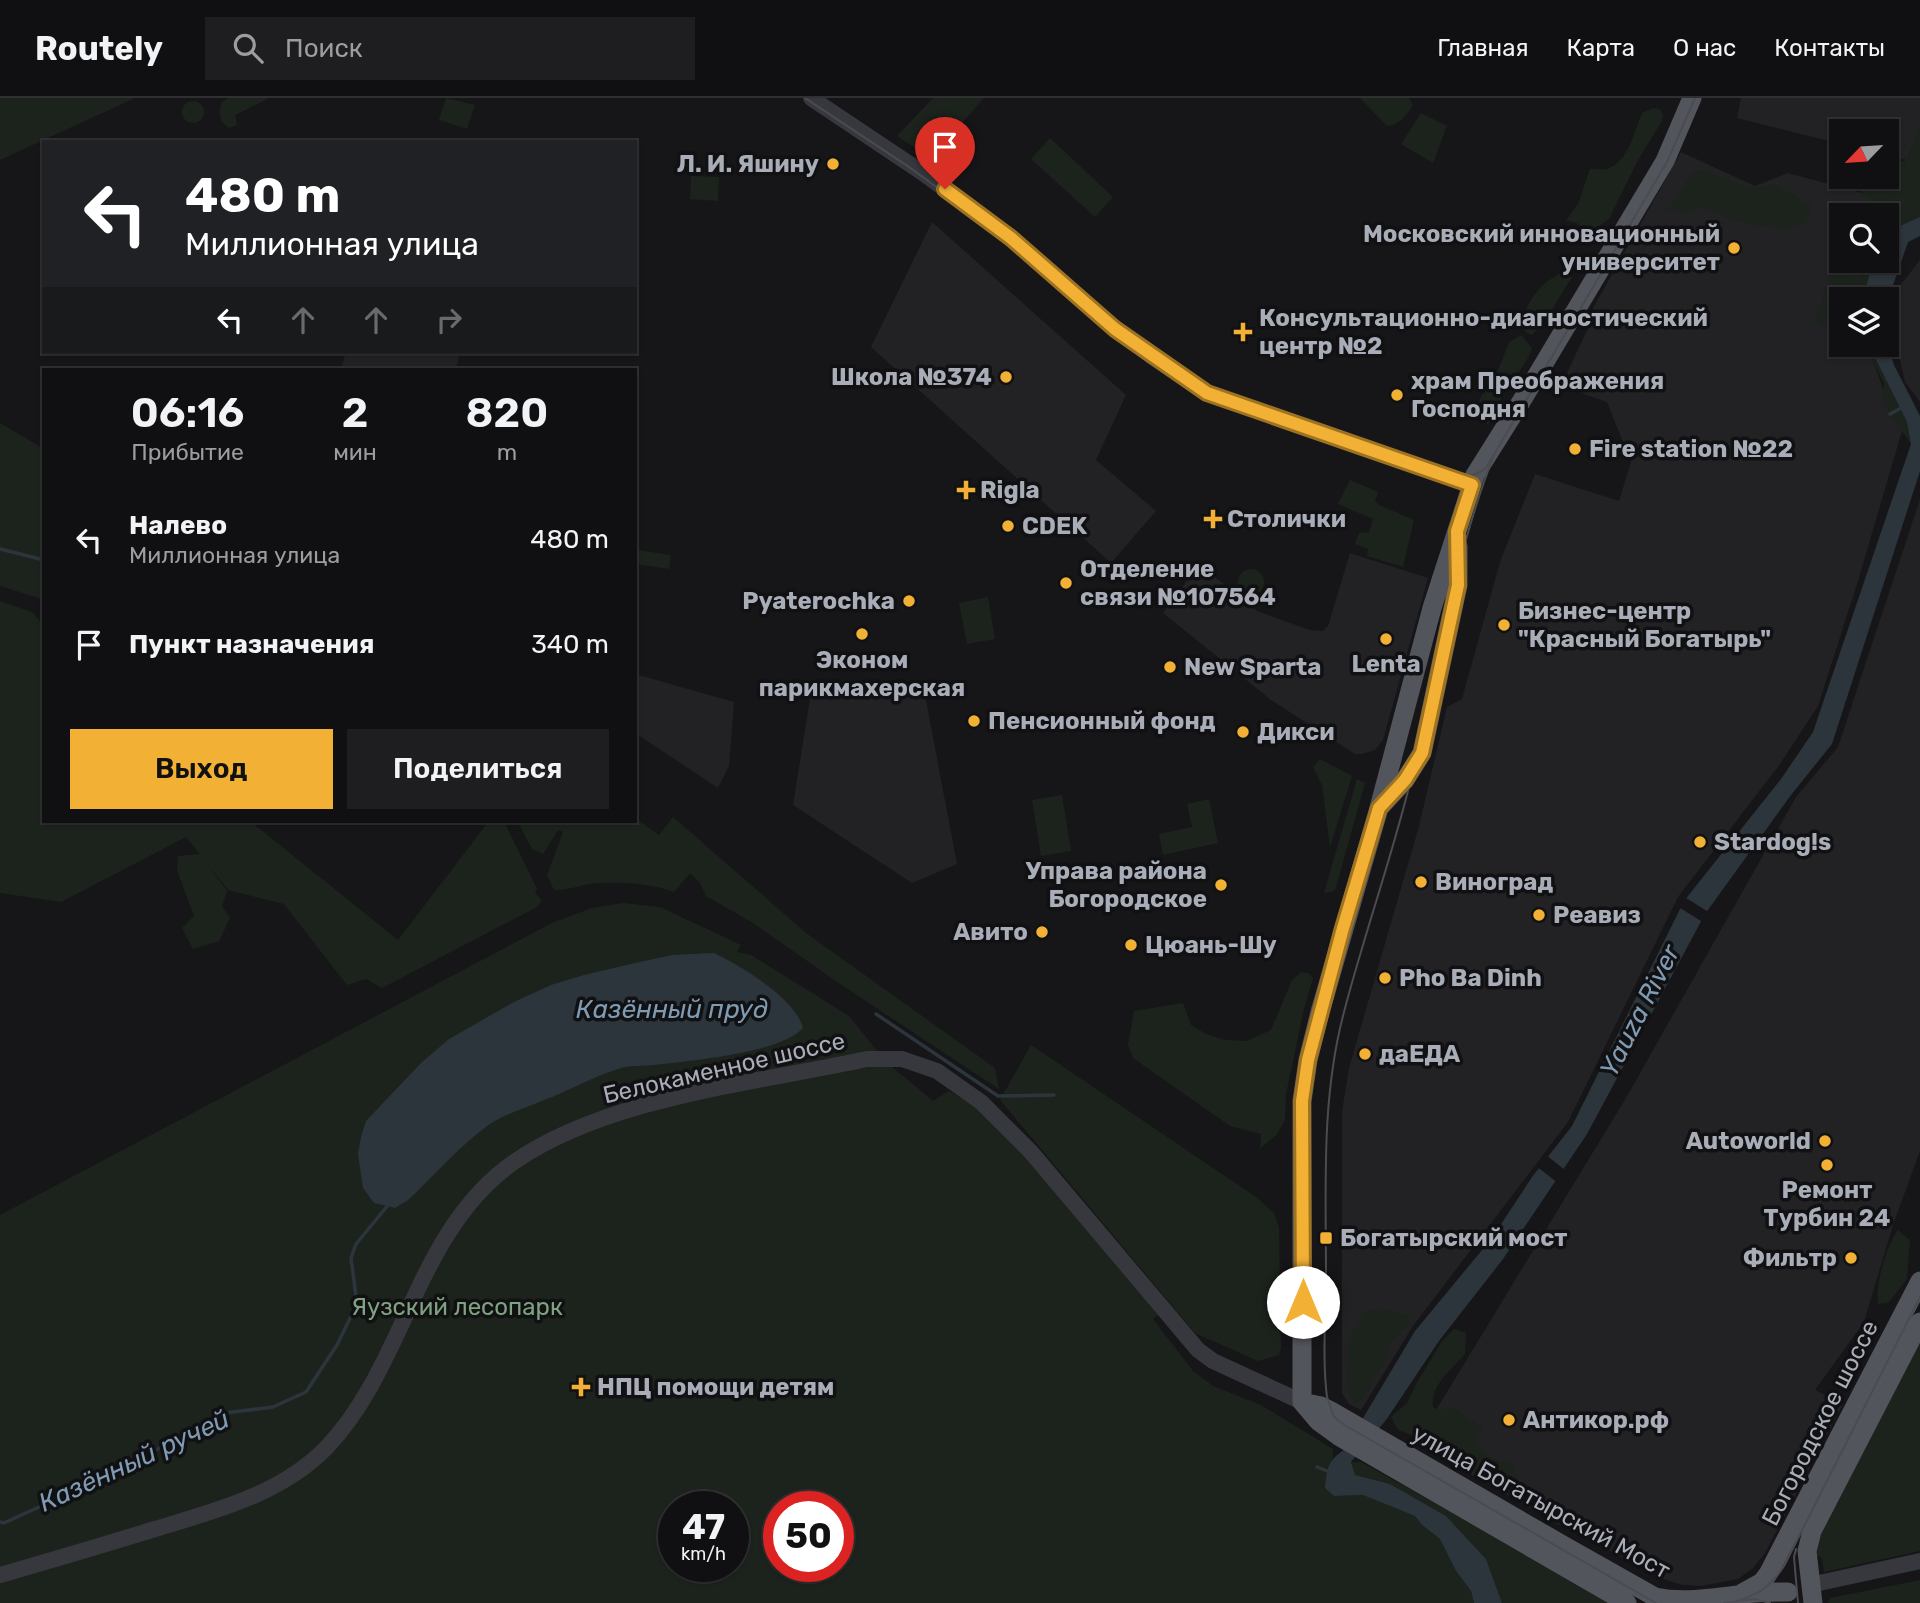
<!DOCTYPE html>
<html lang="ru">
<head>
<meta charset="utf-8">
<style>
  body { margin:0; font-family:Rubik,sans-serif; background:#1e1e20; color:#f1f3f6; height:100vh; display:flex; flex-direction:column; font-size:26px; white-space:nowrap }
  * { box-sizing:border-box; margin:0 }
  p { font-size:23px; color:#9c9d9f }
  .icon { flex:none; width:38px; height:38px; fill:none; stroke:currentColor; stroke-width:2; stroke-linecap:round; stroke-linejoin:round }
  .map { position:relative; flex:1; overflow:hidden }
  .side { position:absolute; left:42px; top:270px; width:595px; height:455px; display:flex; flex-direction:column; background:#101012; border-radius:0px; box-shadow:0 2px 5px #0004,0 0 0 2px #303032 }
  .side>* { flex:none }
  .banner { position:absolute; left:42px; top:42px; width:595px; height:214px; border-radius:0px; box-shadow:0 2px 5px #0004,0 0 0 2px #303032; background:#202124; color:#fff; overflow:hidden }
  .needle { width:46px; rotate:245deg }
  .fabs { position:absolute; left:1829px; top:21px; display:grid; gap:14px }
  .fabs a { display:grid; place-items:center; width:70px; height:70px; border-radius:0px; background:#101012; box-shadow:0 2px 5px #0004,0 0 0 2px #303032; font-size:35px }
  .speed { position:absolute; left:658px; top:1393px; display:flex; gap:14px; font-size:35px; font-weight:700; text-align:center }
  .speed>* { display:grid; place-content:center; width:91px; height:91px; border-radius:50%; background:#101012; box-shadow:0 2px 5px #0004,0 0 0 2px #303032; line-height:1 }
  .speed small { font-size:18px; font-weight:400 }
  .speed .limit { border:10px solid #d22; background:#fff; color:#111 }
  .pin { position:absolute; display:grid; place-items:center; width:60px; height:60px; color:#fff; margin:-72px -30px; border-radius:50% 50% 50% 0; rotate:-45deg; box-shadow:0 0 7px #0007 }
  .pin .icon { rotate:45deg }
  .me { position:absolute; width:77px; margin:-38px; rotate:0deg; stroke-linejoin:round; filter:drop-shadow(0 0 5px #0008) }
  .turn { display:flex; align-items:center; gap:24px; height:147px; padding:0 28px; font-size:32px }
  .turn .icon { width:91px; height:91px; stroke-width:2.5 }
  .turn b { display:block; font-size:49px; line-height:60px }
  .lanes { display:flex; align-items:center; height:66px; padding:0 28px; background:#0003; justify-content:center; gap:35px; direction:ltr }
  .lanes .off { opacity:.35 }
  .eta { display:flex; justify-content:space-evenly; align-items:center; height:119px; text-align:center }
  .eta b { font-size:42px; font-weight:600; line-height:49px }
  .action { display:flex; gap:14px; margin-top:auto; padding:14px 28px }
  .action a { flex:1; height:80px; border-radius:0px; background:#f2b134; color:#111; font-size:28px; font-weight:600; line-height:80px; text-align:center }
  .action a+a { background:#1e1e20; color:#f1f3f6 }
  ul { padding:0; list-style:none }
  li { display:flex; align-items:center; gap:21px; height:105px; padding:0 28px }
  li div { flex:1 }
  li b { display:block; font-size:26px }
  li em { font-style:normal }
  header { display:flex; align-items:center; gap:42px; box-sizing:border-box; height:98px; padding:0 35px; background:#101012; border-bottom:2px solid #303032 }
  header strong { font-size:33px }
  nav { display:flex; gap:38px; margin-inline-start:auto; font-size:24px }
  .search { width:490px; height:63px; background:#1e1e20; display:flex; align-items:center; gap:18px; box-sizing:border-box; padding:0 24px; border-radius:0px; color:#9c9d9f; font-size:26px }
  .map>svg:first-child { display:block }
  .built { fill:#222225 }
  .green { fill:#1c231d; fill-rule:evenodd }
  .water { fill:#2c353c }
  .pier { fill:#161618 }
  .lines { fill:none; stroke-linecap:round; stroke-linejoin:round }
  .stream { stroke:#2c353c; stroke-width:3.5 }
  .minor { stroke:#37383d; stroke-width:16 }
  .major { stroke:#53555c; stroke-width:19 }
  .tram { stroke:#4a4c52; stroke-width:2 }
  .route-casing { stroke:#9d7322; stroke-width:18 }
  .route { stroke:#f2b134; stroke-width:12 }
  .poi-dot { fill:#f2b134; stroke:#111113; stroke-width:2.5 }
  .labels { text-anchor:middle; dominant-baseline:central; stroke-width:7; stroke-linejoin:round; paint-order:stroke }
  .poi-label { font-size:24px; font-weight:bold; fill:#a8adb8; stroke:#111113; text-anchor:start }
  .street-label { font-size:24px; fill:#a8adb8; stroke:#111113 }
  .park-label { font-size:24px; fill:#7fa381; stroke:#111113 }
  .water-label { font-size:26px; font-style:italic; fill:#7f9bb3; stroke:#111113 }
</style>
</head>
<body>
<header>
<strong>Routely</strong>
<div class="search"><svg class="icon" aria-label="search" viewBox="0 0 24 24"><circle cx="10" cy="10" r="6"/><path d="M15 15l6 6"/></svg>Поиск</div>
<nav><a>Главная</a><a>Карта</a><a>О нас</a><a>Контакты</a></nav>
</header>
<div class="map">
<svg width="1920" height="1505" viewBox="0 0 1920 1505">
  <rect width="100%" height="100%" fill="#161618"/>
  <path class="built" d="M1741 0H1920V31L1907 62 1887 59 1886 33H1841V46L1737 20Z
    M1681 54 1755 88 1788 75 1877 99 1886 117H1841V163H1872L1865 183 1841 201V247H1867L1894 320 1904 326 1858 483 1818 608 1780 666 1678 799 1568 1024 1413 1228 1361 1312 1349 1306 1342 1295V1014L1349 970 1419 728 1447 609 1462 601 1500 464 1535 376 1619 403 1631 364 1607 304 1561 288 1589 228 1593 210Z
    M932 124 1126 297 1096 362 1156 413 1111 465 871 249Z
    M1920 162V304L1905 284 1893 232 1899 189Z
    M346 254H460L456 271H341Z
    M1920 401V1053L1893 1127 1864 1224 1815 1292 1843 1306 1765 1455 1753 1470 1738 1481 1701 1488 1683 1487 1666 1482 1556 1425 1416 1345 1626 1000 1796 699 1838 649Z
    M1350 455 1428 480 1383 642 1375 652 1362 656H1355L1271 602 1163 515 1199 466 1257 513 1310 532 1323 533 1328 528Z
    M635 576 734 604 729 668 718 690 635 635Z
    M813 582 925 597 957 766 912 785 793 707Z"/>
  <path class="green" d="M0 0H135L0 62Z
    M228 0H269L235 17 237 27 229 30C219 24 218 15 222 4Z
    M446 0 475 7 467 31 439 22Z
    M933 0H984L931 60 897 38Z
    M1360 0H1409L1413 7C1408 16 1398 28 1387 28Z
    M182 14a11 11 0 1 1 22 0a11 11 0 1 1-22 0Z
    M1653 10 1660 11 1663 17 1662 23 1638 62 1609 121 1598 129 1586 133 1577 125 1566 122 1578 106 1590 71C1595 71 1602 72 1607 71 1628 65 1635 32 1642 15Z
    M1421 15 1447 28 1433 65 1401 46Z
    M1920 31V119L1895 130 1887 143 1886 117H1882L1876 107 1858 91 1868 79H1886L1887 67 1907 62Z
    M1050 40 1113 99 1095 119 1031 61Z
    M1702 72 1748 90 1776 86 1811 108 1806 125 1790 131 1748 126 1728 121 1703 110 1684 114 1668 112 1691 76Z
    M691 78 719 79 718 103 690 101Z
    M1861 163H1874L1867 185 1866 201H1841V233L1814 225 1831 173 1860 182 1858 168Z
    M1566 172 1572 179 1544 224 1532 237C1510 230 1532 198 1543 187 1549 181 1559 177 1566 172Z
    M1521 237 1532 250C1526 269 1512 280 1502 298 1497 308 1497 320 1487 327L1479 305 1482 296 1485 295 1489 283 1499 270 1509 244Z
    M1841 241V247H1872L1873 257 1907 324 1911 346 1883 305 1884 285 1869 256 1853 257 1839 245Z
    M0 325 44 351V506L39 500 0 488Z
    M1350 382 1378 394 1375 403 1379 407 1414 422 1403 469 1367 458 1368 451 1355 446 1359 435 1369 434 1373 421 1338 406Z
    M638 452 671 457 669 471 636 466Z
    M1238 484a13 13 0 1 1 26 0a13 13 0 1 1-26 0Z
    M988 499 995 541 967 546 959 505Z
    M0 503 32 514 44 528V723H250L398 842 489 723H504L537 791 535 795 542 802 537 809 382 890 366 881 347 887 284 806 228 792 186 739 61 804 0 795Z
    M1320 661 1352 678 1330 749 1322 687 1313 669Z
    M1357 681 1365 685 1335 793 1324 795Z
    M1062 697 1071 753 1041 758 1032 702Z
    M1209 701 1218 745 1163 757 1159 736 1192 729 1187 706Z
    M673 719 806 835 995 970 999 991 837 884 753 825 706 798 700 785 690 775 674 794C650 785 623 784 597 785 582 786 569 793 554 792L547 777 563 734 558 732 543 756 532 751 517 723H635V720L659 737Z
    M200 756 227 793 222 808 230 820 219 843 193 851 182 830 194 818 177 772 178 758Z
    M623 805 660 809 741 847 737 854 751 857 849 918 886 964 933 1003 949 993 979 1009 1030 1063 1158 1217 1153 1221 1193 1273 1213 1288 1261 1307 1333 1351V1359L1327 1373 1334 1398 1363 1397 1415 1418 1422 1427 1440 1441 1456 1473 1471 1493 1474 1505H0V1117L552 825 592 810ZM674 1409H733V1468H674ZM779 1409H838V1468H779Z
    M1301 874 1309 875 1313 880 1304 911 1286 996 1285 1022 1277 1036 1260 1051 1261 1036 1230 1028 1133 960 1128 947 1134 913 1183 905 1191 927 1206 936 1225 942 1247 943 1271 932 1292 882Z
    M1031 947 1256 1099 1274 1115 1279 1129 1281 1250 1279 1257 1258 1263 1195 1235 1000 1002Z
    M1898 1132 1910 1142 1907 1181 1888 1205 1878 1206C1875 1187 1886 1148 1898 1132Z
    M1382 1211 1409 1217V1225L1390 1245 1388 1258 1364 1300 1357 1305 1352 1304 1346 1285 1349 1240 1366 1212Z
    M1454 1231 1466 1235 1465 1256C1452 1271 1430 1287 1433 1309L1440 1313 1450 1308 1482 1329 1476 1344 1492 1360 1513 1366 1518 1383 1515 1388 1503 1390 1494 1382 1448 1359 1429 1343 1398 1332 1391 1319 1407 1305 1416 1286 1442 1243Z
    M1920 1241V1453L1824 1474 1822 1460 1816 1457 1819 1439Z
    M1351 1364H1361L1615 1505H1502L1486 1461 1446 1418 1390 1386 1354 1377Z
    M1920 1482V1505H1828L1830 1500Z"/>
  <path class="water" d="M1920 119V138L1908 144 1892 190 1887 244 1894 267 1920 318V373L1832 646 1791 697 1705 816 1587 1036 1503 1161 1439 1243 1386 1322 1351 1364 1355 1377 1390 1386 1446 1418 1486 1461 1502 1505H1474L1471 1493 1456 1473 1440 1441 1422 1427 1415 1418 1363 1397 1334 1398 1325 1390C1327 1371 1327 1363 1344 1352L1415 1233 1492 1140 1532 1079 1572 1028 1684 803 1781 681 1813 634 1911 346 1907 324 1873 256 1872 247H1886V201H1866L1867 185 1874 163H1886C1887 131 1893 131 1920 119Z
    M714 855C741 868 795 900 803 930 781 955 689 963 655 967 643 968 629 967 618 971 592 979 569 993 544 1002 526 1010 507 1015 490 1026 460 1047 435 1077 408 1102L395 1110 374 1105 363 1090 358 1056 361 1039 366 1023 421 965 449 941 514 904 551 887 584 877 644 863 673 857Z"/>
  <path class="pier" d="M1683 798 1710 815 1704 825 1677 808Z
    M1545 1056 1566 1073 1558 1085 1536 1068Z"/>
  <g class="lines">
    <path class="stream" d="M1890 316 1903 309
      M0 451 44 462
      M876 916 998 998 1054 997
      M1317 1369 1327 1373
      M0 1424 4 1425 109 1377 225 1315 273 1309 306 1294 337 1247 357 1206 351 1160 356 1146 389 1106"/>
    <path class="minor" d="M811 0 923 75 1011 140 1106 223 1151 258 1207 295 1472 387
      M0 1477C52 1462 103 1447 155 1431 215 1413 282 1396 327 1349 406 1266 416 1132 514 1064 608 999 756 985 867 961H902L937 973 981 1004 1031 1054 1198 1252 1213 1263 1302 1304
      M1810 1487 1920 1463"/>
    <path class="major" d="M1381 708 1405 682 1422 655 1458 487V448
      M1302 1304V1003L1308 962 1320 914 1379 710 1432 510 1475 377 1524 299 1665 63 1692 0
      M1302 1304 1321 1308 1331 1313 1561 1446 1655 1499C1683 1505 1709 1500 1738 1497 1754 1494 1771 1494 1788 1494
      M1302 1304 1318 1323 1340 1339 1627 1505
      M1742 1495 1762 1484 1768 1476 1920 1183
      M1813 1505 1807 1453 1812 1433 1920 1224"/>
    <path class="tram" d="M805 0 909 69 1009 142 1102 224 1149 260 1205 298 1427 374C1448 379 1468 384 1486 370L1667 64 1695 0
      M1494 357C1453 462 1436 575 1410 685 1391 762 1364 837 1344 914 1321 1000 1326 1089 1326 1177 1326 1217 1322 1260 1327 1299L1334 1319 1346 1328 1656 1505
      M1447 377C1462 386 1471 401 1469 418
      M1796 1451 1794 1459 1798 1505
      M1736 1503C1759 1497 1771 1488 1784 1468L1920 1199
      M1724 1505 1755 1501 1770 1505"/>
  </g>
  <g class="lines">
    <defs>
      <path id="route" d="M945 91 1011 140 1115 231 1207 295 1472 387 1457 433 1458 487 1422 655 1405 682 1379 710 1343 830 1308 962 1302 1003 1303 1204"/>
    </defs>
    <use href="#route" class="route-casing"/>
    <use href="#route" class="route"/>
  </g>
  <g class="poi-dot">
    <circle cx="833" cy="66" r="7"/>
    <circle cx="1734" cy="150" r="7"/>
    <path d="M1239.5 223.5h7v7h7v7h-7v7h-7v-7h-7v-7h7z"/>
    <circle cx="1006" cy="279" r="7"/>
    <circle cx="1397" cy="297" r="7"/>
    <circle cx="1575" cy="351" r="7"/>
    <path d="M962.5 381.5h7v7h7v7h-7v7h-7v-7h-7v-7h7z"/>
    <path d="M1209.5 410.5h7v7h7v7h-7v7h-7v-7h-7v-7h7z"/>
    <circle cx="1008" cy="428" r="7"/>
    <circle cx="1066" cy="485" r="7"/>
    <circle cx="909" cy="503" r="7"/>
    <circle cx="1504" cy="527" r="7"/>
    <circle cx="862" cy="536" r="7"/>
    <circle cx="1386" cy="541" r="7"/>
    <circle cx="1170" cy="569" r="7"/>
    <circle cx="974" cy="623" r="7"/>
    <circle cx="1243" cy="634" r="7"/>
    <circle cx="1700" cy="744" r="7"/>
    <circle cx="1421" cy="784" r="7"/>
    <circle cx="1221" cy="787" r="7"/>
    <circle cx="1539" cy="817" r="7"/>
    <circle cx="1042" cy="834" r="7"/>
    <circle cx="1131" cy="847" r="7"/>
    <circle cx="1385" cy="880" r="7"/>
    <circle cx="1365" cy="956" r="7"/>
    <circle cx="1825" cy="1043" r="7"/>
    <circle cx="1827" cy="1067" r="7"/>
    <rect x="1319" y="1133" width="14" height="14" rx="3.5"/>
    <circle cx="1851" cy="1160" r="7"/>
    <path d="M577.5 1278.5h7v7h7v7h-7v7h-7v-7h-7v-7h7z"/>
    <circle cx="1509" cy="1322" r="7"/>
  </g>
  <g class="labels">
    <g class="poi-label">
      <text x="819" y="66" text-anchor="end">Л. И. Яшину</text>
      <text x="1720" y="136" text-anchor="end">Московский инновационный<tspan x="1720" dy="28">университет</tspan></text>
      <text x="1259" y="220">Консультационно-диагностический<tspan x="1259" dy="28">центр №2</tspan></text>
      <text x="992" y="279" text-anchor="end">Школа №374</text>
      <text x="1411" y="283">храм Преображения<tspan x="1411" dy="28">Господня</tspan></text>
      <text x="1589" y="351">Fire station №22</text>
      <text x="980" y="392">Rigla</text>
      <text x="1227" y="421">Столички</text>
      <text x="1022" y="428">CDEK</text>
      <text x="1080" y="471">Отделение<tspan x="1080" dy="28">связи №107564</tspan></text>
      <text x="895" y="503" text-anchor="end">Pyaterochka</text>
      <text x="1518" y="513">Бизнес-центр<tspan x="1518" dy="28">"Красный Богатырь"</tspan></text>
      <text x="862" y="562" text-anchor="middle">Эконом<tspan x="862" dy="28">парикмахерская</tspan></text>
      <text x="1386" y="566" text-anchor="middle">Lenta</text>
      <text x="1184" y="569">New Sparta</text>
      <text x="988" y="623">Пенсионный фонд</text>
      <text x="1257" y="634">Дикси</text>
      <text x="1714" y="744">Stardog!s</text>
      <text x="1207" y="773" text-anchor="end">Управа района<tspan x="1207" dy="28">Богородское</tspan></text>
      <text x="1435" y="784">Виноград</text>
      <text x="1553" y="817">Реавиз</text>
      <text x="1028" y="834" text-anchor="end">Авито</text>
      <text x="1145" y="847">Цюань-Шу</text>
      <text x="1399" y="880">Pho Ba Dinh</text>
      <text x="1379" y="956">даЕДА</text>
      <text x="1811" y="1043" text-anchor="end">Autoworld</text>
      <text x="1827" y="1092" text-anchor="middle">Ремонт<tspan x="1827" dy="28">Турбин 24</tspan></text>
      <text x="1340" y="1140">Богатырский мост</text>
      <text x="1837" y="1160" text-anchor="end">Фильтр</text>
      <text x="597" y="1289">НПЦ помощи детям</text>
      <text x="1523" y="1322">Антикор.рф</text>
    </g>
    <g class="street-label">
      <text transform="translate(724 970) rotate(-13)">Белокаменное шоссе</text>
      <text transform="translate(1820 1325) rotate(-63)">Богородское шоссе</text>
      <text transform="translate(1541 1404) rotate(29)">улица Богатырский Мост</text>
    </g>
    <g class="park-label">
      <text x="457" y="1209">Яузский лесопарк</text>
    </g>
    <g class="water-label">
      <text x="672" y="911">Казённый пруд</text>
      <text transform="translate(1640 913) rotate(-63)">Yauza River</text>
      <text transform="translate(134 1363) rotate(-25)">Казённый ручей</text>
    </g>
  </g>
</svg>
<div class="fabs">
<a><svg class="needle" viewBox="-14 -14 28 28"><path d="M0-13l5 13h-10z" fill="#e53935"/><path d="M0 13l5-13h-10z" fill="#9c9d9f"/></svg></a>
<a><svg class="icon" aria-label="search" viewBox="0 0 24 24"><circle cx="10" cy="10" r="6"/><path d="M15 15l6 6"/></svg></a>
<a><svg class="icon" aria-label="layers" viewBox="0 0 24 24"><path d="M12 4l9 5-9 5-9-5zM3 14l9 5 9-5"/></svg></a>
</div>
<div class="speed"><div>47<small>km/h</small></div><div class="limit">50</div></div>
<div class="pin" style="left:945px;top:91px;background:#d93025"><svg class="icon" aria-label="arrive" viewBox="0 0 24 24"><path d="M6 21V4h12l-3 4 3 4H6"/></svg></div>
<svg class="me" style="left:1303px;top:1204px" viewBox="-20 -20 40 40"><circle r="19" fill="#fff"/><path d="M0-13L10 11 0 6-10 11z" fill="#f2b134"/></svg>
<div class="banner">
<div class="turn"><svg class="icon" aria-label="left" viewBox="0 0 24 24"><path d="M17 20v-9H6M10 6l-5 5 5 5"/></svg><div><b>480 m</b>Миллионная улица</div></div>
<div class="lanes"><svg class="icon" aria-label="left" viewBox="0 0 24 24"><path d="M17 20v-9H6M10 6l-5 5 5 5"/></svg><svg class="icon off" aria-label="ahead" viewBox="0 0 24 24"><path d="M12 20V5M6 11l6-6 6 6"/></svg><svg class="icon off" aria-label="ahead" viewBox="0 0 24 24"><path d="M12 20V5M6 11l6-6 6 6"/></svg><svg class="icon off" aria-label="right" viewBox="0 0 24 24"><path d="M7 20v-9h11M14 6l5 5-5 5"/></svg></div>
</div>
<section class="side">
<div class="eta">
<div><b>06:16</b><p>Прибытие</p></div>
<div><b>2</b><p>мин</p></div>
<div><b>820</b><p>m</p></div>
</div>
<ul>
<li><svg class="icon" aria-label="left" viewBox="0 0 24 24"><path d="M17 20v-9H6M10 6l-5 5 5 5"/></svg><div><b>Налево</b><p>Миллионная улица</p></div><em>480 m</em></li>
<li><svg class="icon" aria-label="arrive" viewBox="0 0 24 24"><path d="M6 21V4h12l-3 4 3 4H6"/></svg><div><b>Пункт назначения</b></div><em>340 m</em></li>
</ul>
<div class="action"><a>Выход</a><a>Поделиться</a></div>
</section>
</div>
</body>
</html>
